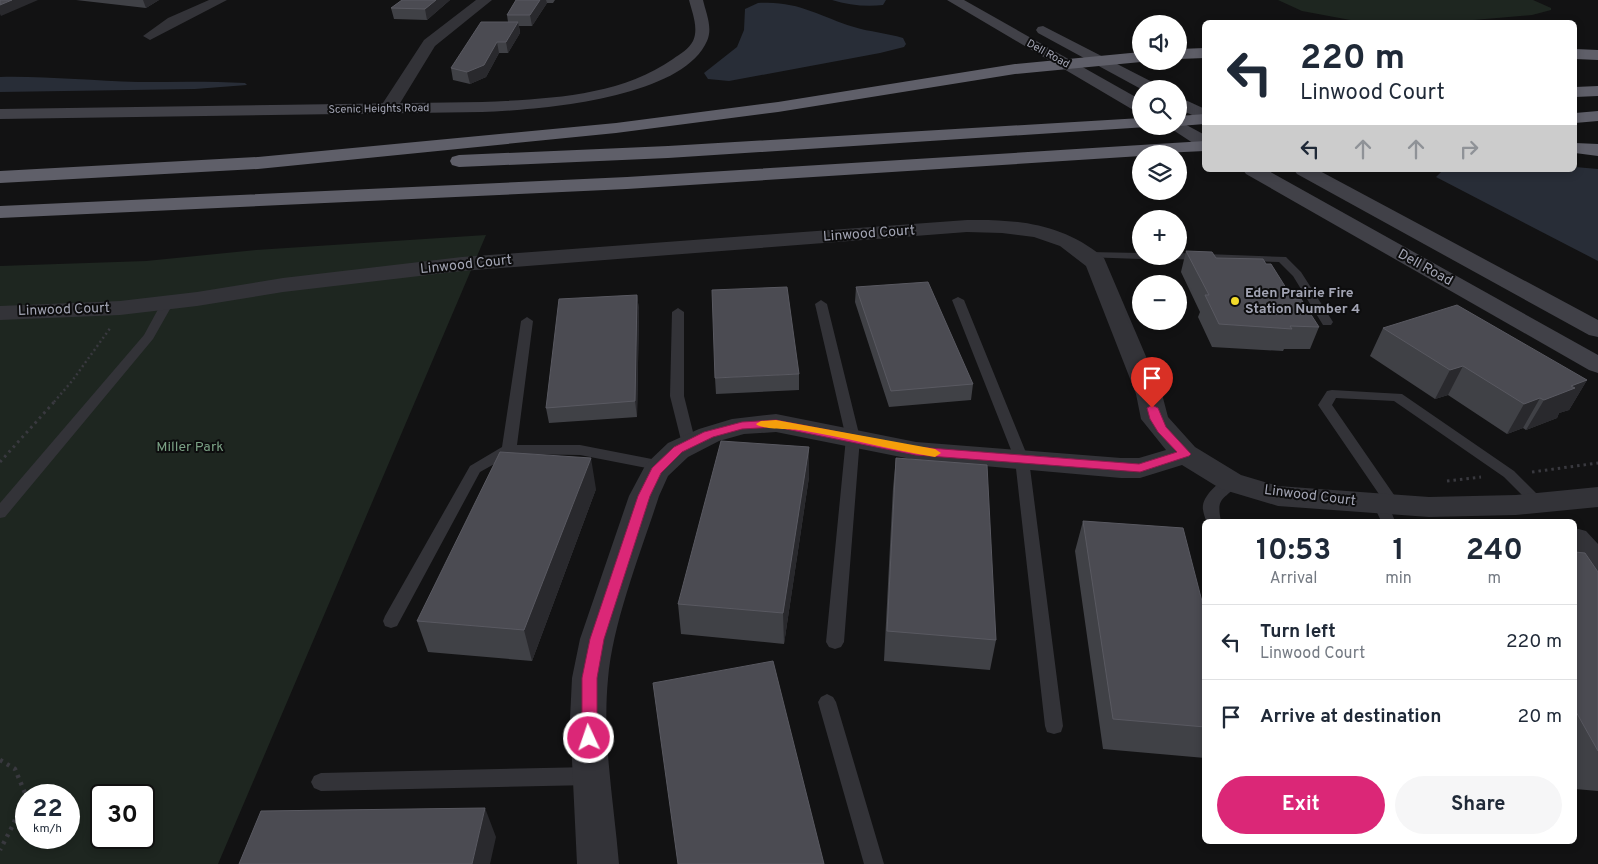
<!DOCTYPE html>
<html lang="en">
<head>
<meta charset="utf-8">
<style>
  body { margin:0; font-family:Overpass,sans-serif; background:#f6f6f7; color:#1f2937; height:100vh; display:flex; flex-direction:column; font-size:19px; white-space:nowrap }
  * { box-sizing:border-box; margin:0 }
  p { font-size:16px; color:#747a83 }
  .icon { flex:none; width:28px; height:28px; fill:none; stroke:currentColor; stroke-width:2; stroke-linecap:round; stroke-linejoin:round }
  .map { position:relative; flex:1; overflow:hidden }
  .side { position:absolute; left:1202px; top:519px; width:375px; height:325px; display:flex; flex-direction:column; background:#fff; border-radius:8px; box-shadow:0 2px 8px #0003 }
  .side>* { flex:none }
  .guide { position:absolute; left:1202px; top:20px; width:375px; height:152px; border-radius:8px; box-shadow:0 2px 8px #0003; background:#fff; color:#1f2937; overflow:hidden }
  .tools { position:absolute; left:1132px; top:15px; display:grid; gap:10px }
  .tools a { display:grid; place-items:center; width:55px; height:55px; border-radius:50%; background:#fff; box-shadow:0 2px 8px #0003; font-size:25px }
  .speed { position:absolute; left:15px; top:784px; display:flex; gap:10px; font-size:25px; font-weight:700; text-align:center }
  .speed>* { display:grid; place-content:center; width:65px; height:65px; border-radius:50%; background:#fff; box-shadow:0 2px 8px #0003; line-height:1 }
  .speed small { font-size:12px; font-weight:400 }
  .speed .limit { border:2px solid #111; border-radius:8px; background:#fff; color:#111 }
  .pin { position:absolute; display:grid; place-items:center; width:42px; height:42px; color:#fff; margin:-51px -21px; border-radius:50% 50% 50% 0; rotate:-45deg; box-shadow:0 0 5px #0007 }
  .pin .icon { rotate:45deg }
  .me { position:absolute; width:55px; margin:-28px; rotate:357deg; stroke-linejoin:round; filter:drop-shadow(0 0 4px #0008) }
  .turn { display:flex; align-items:center; gap:18px; height:105px; padding:0 15px; font-size:22px }
  .turn .icon { width:65px; height:65px; stroke-width:2.5 }
  .turn b { display:block; font-size:35px; line-height:42px }
  .lanes { display:flex; align-items:center; height:48px; padding:0 15px; background:#0003; justify-content:center; gap:25px; direction:ltr }
  .lanes .off { opacity:.35 }
  .eta { display:flex; justify-content:space-evenly; align-items:center; height:85px; text-align:center }
  .eta b { font-size:30px; font-weight:700; line-height:35px }
  .cta { display:flex; gap:10px; margin-top:auto; padding:10px 15px }
  .cta a { flex:1; height:58px; border-radius:30px; background:#db2777; color:#fff; font-size:20px; font-weight:700; line-height:58px; text-align:center }
  .cta a+a { background:#f6f6f7; color:#1f2937 }
  ul { padding:0; list-style:none }
  li { display:flex; align-items:center; gap:15px; height:75px; padding:0 15px; border-top:1px solid #e0e1e3 }
  li div { flex:1 }
  li b { display:block; font-size:19px }
  li em { font-style:normal }
  .map>svg:first-child { display:block }
  .green { fill:#1e2620; fill-rule:evenodd }
  .water { fill:#282d37 }
  .lines { fill:none; stroke-linecap:round; stroke-linejoin:round }
  .path-far2 { stroke:#39393f; stroke-width:2.5; stroke-dasharray:2 3; stroke-linecap:butt }
  .path-far1 { stroke:#39393f; stroke-width:3; stroke-dasharray:2.5 4; stroke-linecap:butt }
  .path { stroke:#39393f; stroke-width:4.5; stroke-dasharray:3 5; stroke-linecap:butt }
  .lane { fill:#333338; fill-rule:evenodd }
  .street { fill:#333338; fill-rule:evenodd }
  .secondary { fill:#414148; fill-rule:evenodd }
  .highway { fill:#5f5f69; fill-rule:evenodd }
  .wall { fill:#404146 }
  .shaded-wall { fill:#29292d }
  .building { fill:#4b4b52; stroke:#595961 }
  .route { fill:#db2777; stroke:#8e194d }
  .slow { fill:#f59e0b }
  .poi-dot { fill:#f3db2a; stroke:#0d0d0e; stroke-width:2 }
  .labels { text-anchor:middle; dominant-baseline:central; stroke-width:4; stroke-linejoin:round; paint-order:stroke }
  .far-street-label { font-size:11px; fill:#a3a5b4; stroke:#0d0d0e }
  .street-label { font-size:14px; fill:#a3a5b4; stroke:#0d0d0e }
  .poi-label { font-size:14px; font-weight:bold; fill:#a3a5b4; stroke:#0d0d0e; text-anchor:start }
  .park-label { font-size:14px; fill:#7aa084; stroke:#0d0d0e }
</style>
</head>
<body>
<div class="map">
<svg width="1598" height="864" viewBox="0 0 1598 864">
  <rect width="100%" height="100%" fill="#121213"/>
  <path class="green" d="M1278 0H1533L1551 8V10L1532 15 1462 21 1361 22 1302 11Z
    M486 235 218 864H0V266L146 261 256 250ZM26 795H69V838H26ZM101 795H144V838H101Z"/>
  <path class="water" d="M832 0H886L883 5C866 7 848 5 832 0Z
    M758 3C797 0 819 16 854 27 870 32 887 33 903 38L906 44 904 47 880 53 729 81 708 79 704 73 737 47 744 30 745 9Z
    M0 77C46 76 92 81 138 82 173 82 209 81 245 83L247 85 195 89 0 92Z
    M1575 167 1598 169V261L1436 177 1443 170H1575Z"/>
  <g class="lines">
    <path class="path-far2" d="M54 402 72 381 111 327"/>
    <path class="path-far1" d="M0 462 55 401
      M1532 472 1598 463
      M1447 481 1481 477"/>
    <path class="path" d="M0 760 15 769 25 793 13 825 0 850"/>
    <path class="lane" d="M1088 252 1141 253V256H1146L1141 259 1084 257V253Z
      M1179 253 1286 257 1301 272 1333 322 1331 325H1323L1293 276 1279 262 1171 259 1166 256H1179Z
      M958 297 964 300 1029 460 1063 726 1061 732 1054 734 1047 732 1045 726 1015 460 952 300Z
      M168 299 174 302 153 339 5 517 0 518V503L144 335 162 302Z
      M821 300 827 304 860 438 844 642 841 647 835 649 829 647 826 642 846 438 815 304Z
      M678 308 684 312V396L696 444 689 449 682 444 670 396 672 312Z
      M527 317 533 321 517 445H580L662 461 669 466 662 471 580 455 512 454 480 472 397 626 391 628 385 626 383 621 385 616 470 466 502 447 521 321Z
      M1332 390 1402 394 1514 471 1546 503 1544 507H1534L1504 477 1394 401 1336 398 1332 405 1401 505 1399 509H1390L1395 521H1381L1373 504 1375 500H1383L1318 405 1327 391Z
      M1231 477 1238 482C1227 501 1215 494 1221 521H1206C1205 517 1202 510 1203 505 1205 494 1220 480 1231 477Z
      M827 694 833 697 836 702 884 864H864L818 702 821 697Z
      M591 767 598 770 601 776 598 782 591 785 321 791 314 788 311 782 314 776 321 773Z"/>
    <path class="street" d="M209 0H227L150 40 143 36 168 18Z
      M476 0H492L435 46 394 113H382L379 109 424 40Z
      M967 220C1018 219 1064 224 1104 258L1162 394 1168 417 1195 447 1241 475 1278 486 1429 497 1516 495 1598 487V507L1516 515 1429 517 1278 506 1221 489 1182 465 1140 478H1121L916 460 776 432 744 434 719 441 688 457 668 476 659 496C641 552 613 621 608 679 602 740 614 803 619 864H577L570 719 572 678 580 639 629 496 646 464 668 443 699 429 732 419 776 414 916 442 1121 458H1139L1166 450 1141 419 1136 394 1086 266 1060 246 1034 237 1002 233 967 232 462 271 283 292 197 306 120 315 0 320V306L120 301 197 292 283 278 462 257Z
      M1575 528 1586 531 1598 544V576L1587 572 1575 559Z"/>
    <path class="secondary" d="M689 0H703C706 13 713 28 707 41 682 99 537 110 482 112L0 119V109L482 102C545 99 619 97 673 59 680 54 689 49 693 41 699 28 692 12 689 0Z
      M947 0H964L1141 100V112L1135 111Z
      M1043 26 1160 86 1162 89H1141L1038 33 1036 30 1038 27Z
      M1179 97 1205 109V121L1179 109Z
      M1179 121 1205 135V148L1199 147 1167 126H1179Z
      M1243 170H1267L1598 355V373L1589 370 1246 174Z
      M1294 170H1318L1598 320V337L1589 335 1297 174Z"/>
    <path class="highway" d="M1205 48V58L1179 59V49Z
      M1575 49 1598 50V60L1575 59Z
      M1141 52V62L1015 74 778 112 616 133 258 169 0 183V171L258 157 616 123 778 102 1015 64Z
      M1598 86V96L1575 97V87Z
      M1598 111V121L1575 123V113Z
      M1205 114V124L1179 126V116Z
      M1141 118V126L1147 127 668 158 459 167 452 165 450 161 452 157 459 155 668 146Z
      M1205 141V151L1141 154V156L627 189 0 218V206L627 177Z
      M1575 143 1598 144V156L1575 153Z"/>
  </g>
  <path class="wall" d="M76 0H159L146 8Z
    M402 0H450L427 20 394 19 391 8Z
    M516 0H555L553 3H547L532 26H519L520 33 508 53H499L486 77 470 84 453 80 451 68 508 22 507 15Z
    M1186 251 1216 258 1266 264 1293 299 1319 327 1310 349H1284L1283 351 1212 347 1198 317 1200 312 1181 272Z
    M856 287 973 384 971 400 889 407 855 302Z
    M637 295 639 310 637 417 549 423 546 408Z
    M1383 328 1587 380 1569 410 1559 413 1557 418 1526 430 1523 428 1507 434 1448 395 1435 399 1370 356Z
    M799 374V390L716 394 715 378Z
    M809 447V477L784 644 681 634 678 604Z
    M896 458 996 640 990 670 884 661 893 488Z
    M596 489 532 661 428 652 417 621Z
    M1083 521 1205 613V758L1103 749 1075 551Z
    M1575 552 1598 572V791L1575 789Z"/>
  <path class="shaded-wall" d="M12 0H38L1 16 0 14V5Z
    M143 0H159L146 8Z
    M436 0H450L427 20 425 9Z
    M540 0H546L547 3 532 26 530 15Z
    M518 22 520 33 508 53 506 42Z
    M497 42 499 53 486 77 470 84 467 72Z
    M637 295 639 310 637 417 635 401Z
    M1463 366 1448 395 1435 399 1450 370Z
    M1587 380 1569 410 1559 413 1557 418 1526 430 1544 400 1571 386Z
    M1540 398 1523 428 1507 434 1524 404Z
    M809 447V477L784 644 783 613Z
    M591 458 596 489 532 661 524 630Z
    M485 808 496 837 490 864H472Z"/>
  <path class="building" d="M0 0H12L0 5Z
    M402 0H436L425 9 391 8Z
    M516 0H540L530 15H507Z
    M481 22H518L506 42H497L484 65 467 72 451 68Z
    M1186 251 1212 252 1216 258 1263 259 1266 264H1271L1293 299H1301L1319 327 1290 326 1292 329 1219 324 1205 295H1209Z
    M928 282 973 384 891 391 856 287Z
    M787 287 799 374 715 378 712 290Z
    M637 295 635 401 546 408 559 299Z
    M1457 305 1587 380 1571 386 1575 388 1544 400 1540 398 1524 404 1463 366 1450 370 1383 328Z
    M721 441 809 447 783 613 678 604Z
    M500 452 591 458 524 630 417 621Z
    M896 458 987 465 996 640 887 631Z
    M1083 521 1183 528 1205 613V727L1113 719Z
    M1575 552 1585 553 1598 572V751L1575 710Z
    M773 661 824 864H678L653 683Z
    M485 808 472 864H239L261 811Z"/>
  <path class="route" d="M1152 405 1158 408 1166 427 1191 454 1189 456 1140 472 916 455 776 427 742 429 713 437 682 452 661 473 650 496 604 639 597 678V738L595 743 589 745 584 743 582 738V678L590 639 638 496 652 468 674 447 704 432 742 422 776 420 916 447 1139 464 1177 452 1158 432 1150 419 1147 408Z"/>
  <path class="slow" d="M776 420 935 449 941 453 935 457C890 450 845 437 800 430 791 429 760 429 756 424L761 421Z"/>
  <circle class="poi-dot" cx="1235" cy="301" r="5"/>
  <g class="labels">
    <g class="far-street-label">
      <text transform="translate(1048 54) rotate(29)">Dell Road</text>
      <text transform="translate(379 109) rotate(-1)">Scenic Heights Road</text>
    </g>
    <g class="street-label">
      <text transform="translate(869 234) rotate(-4)">Linwood Court</text>
      <text transform="translate(466 265) rotate(-6)">Linwood Court</text>
      <text transform="translate(1425 268) rotate(29)">Dell Road</text>
      <text transform="translate(64 310) rotate(-2)">Linwood Court</text>
      <text transform="translate(1310 496) rotate(7)">Linwood Court</text>
    </g>
    <g class="poi-label">
      <text x="1245" y="293">Eden Prairie Fire<tspan x="1245" dy="16">Station Number 4</tspan></text>
    </g>
    <g class="park-label">
      <text x="190" y="447">Miller Park</text>
    </g>
  </g>
</svg>
<div class="tools">
<a><svg class="icon" aria-label="sound" viewBox="0 0 24 24"><path d="M4 9h4l5-4v14l-5-4H4zM17 9q2 3 0 6"/></svg></a>
<a><svg class="icon" aria-label="search" viewBox="0 0 24 24"><circle cx="10" cy="10" r="6"/><path d="M15 15l6 6"/></svg></a>
<a><svg class="icon" aria-label="layers" viewBox="0 0 24 24"><path d="M12 4l9 5-9 5-9-5zM3 14l9 5 9-5"/></svg></a>
<a>+</a>
<a>−</a>
</div>
<div class="speed"><div>22<small>km/h</small></div><div class="limit">30</div></div>
<div class="pin" style="left:1152px;top:408px;background:#d93025"><svg class="icon" aria-label="arrive" viewBox="0 0 24 24"><path d="M6 21V4h12l-3 4 3 4H6"/></svg></div>
<svg class="me" style="left:589px;top:738px" viewBox="-20 -20 40 40"><circle r="17" fill="#db2777" stroke="#fff" stroke-width="3"/><path d="M0-11L8 9 0 5-8 9z" fill="#fff"/></svg>
<div class="guide">
<div class="turn"><svg class="icon" aria-label="left" viewBox="0 0 24 24"><path d="M17 20v-9H6M10 6l-5 5 5 5"/></svg><div><b>220 m</b>Linwood Court</div></div>
<div class="lanes"><svg class="icon" aria-label="left" viewBox="0 0 24 24"><path d="M17 20v-9H6M10 6l-5 5 5 5"/></svg><svg class="icon off" aria-label="ahead" viewBox="0 0 24 24"><path d="M12 20V5M6 11l6-6 6 6"/></svg><svg class="icon off" aria-label="ahead" viewBox="0 0 24 24"><path d="M12 20V5M6 11l6-6 6 6"/></svg><svg class="icon off" aria-label="right" viewBox="0 0 24 24"><path d="M7 20v-9h11M14 6l5 5-5 5"/></svg></div>
</div>
<section class="side">
<div class="eta">
<div><b>10:53</b><p>Arrival</p></div>
<div><b>1</b><p>min</p></div>
<div><b>240</b><p>m</p></div>
</div>
<ul>
<li><svg class="icon" aria-label="left" viewBox="0 0 24 24"><path d="M17 20v-9H6M10 6l-5 5 5 5"/></svg><div><b>Turn left</b><p>Linwood Court</p></div><em>220 m</em></li>
<li><svg class="icon" aria-label="arrive" viewBox="0 0 24 24"><path d="M6 21V4h12l-3 4 3 4H6"/></svg><div><b>Arrive at destination</b></div><em>20 m</em></li>
</ul>
<div class="cta"><a>Exit</a><a>Share</a></div>
</section>
</div>
</body>
</html>
